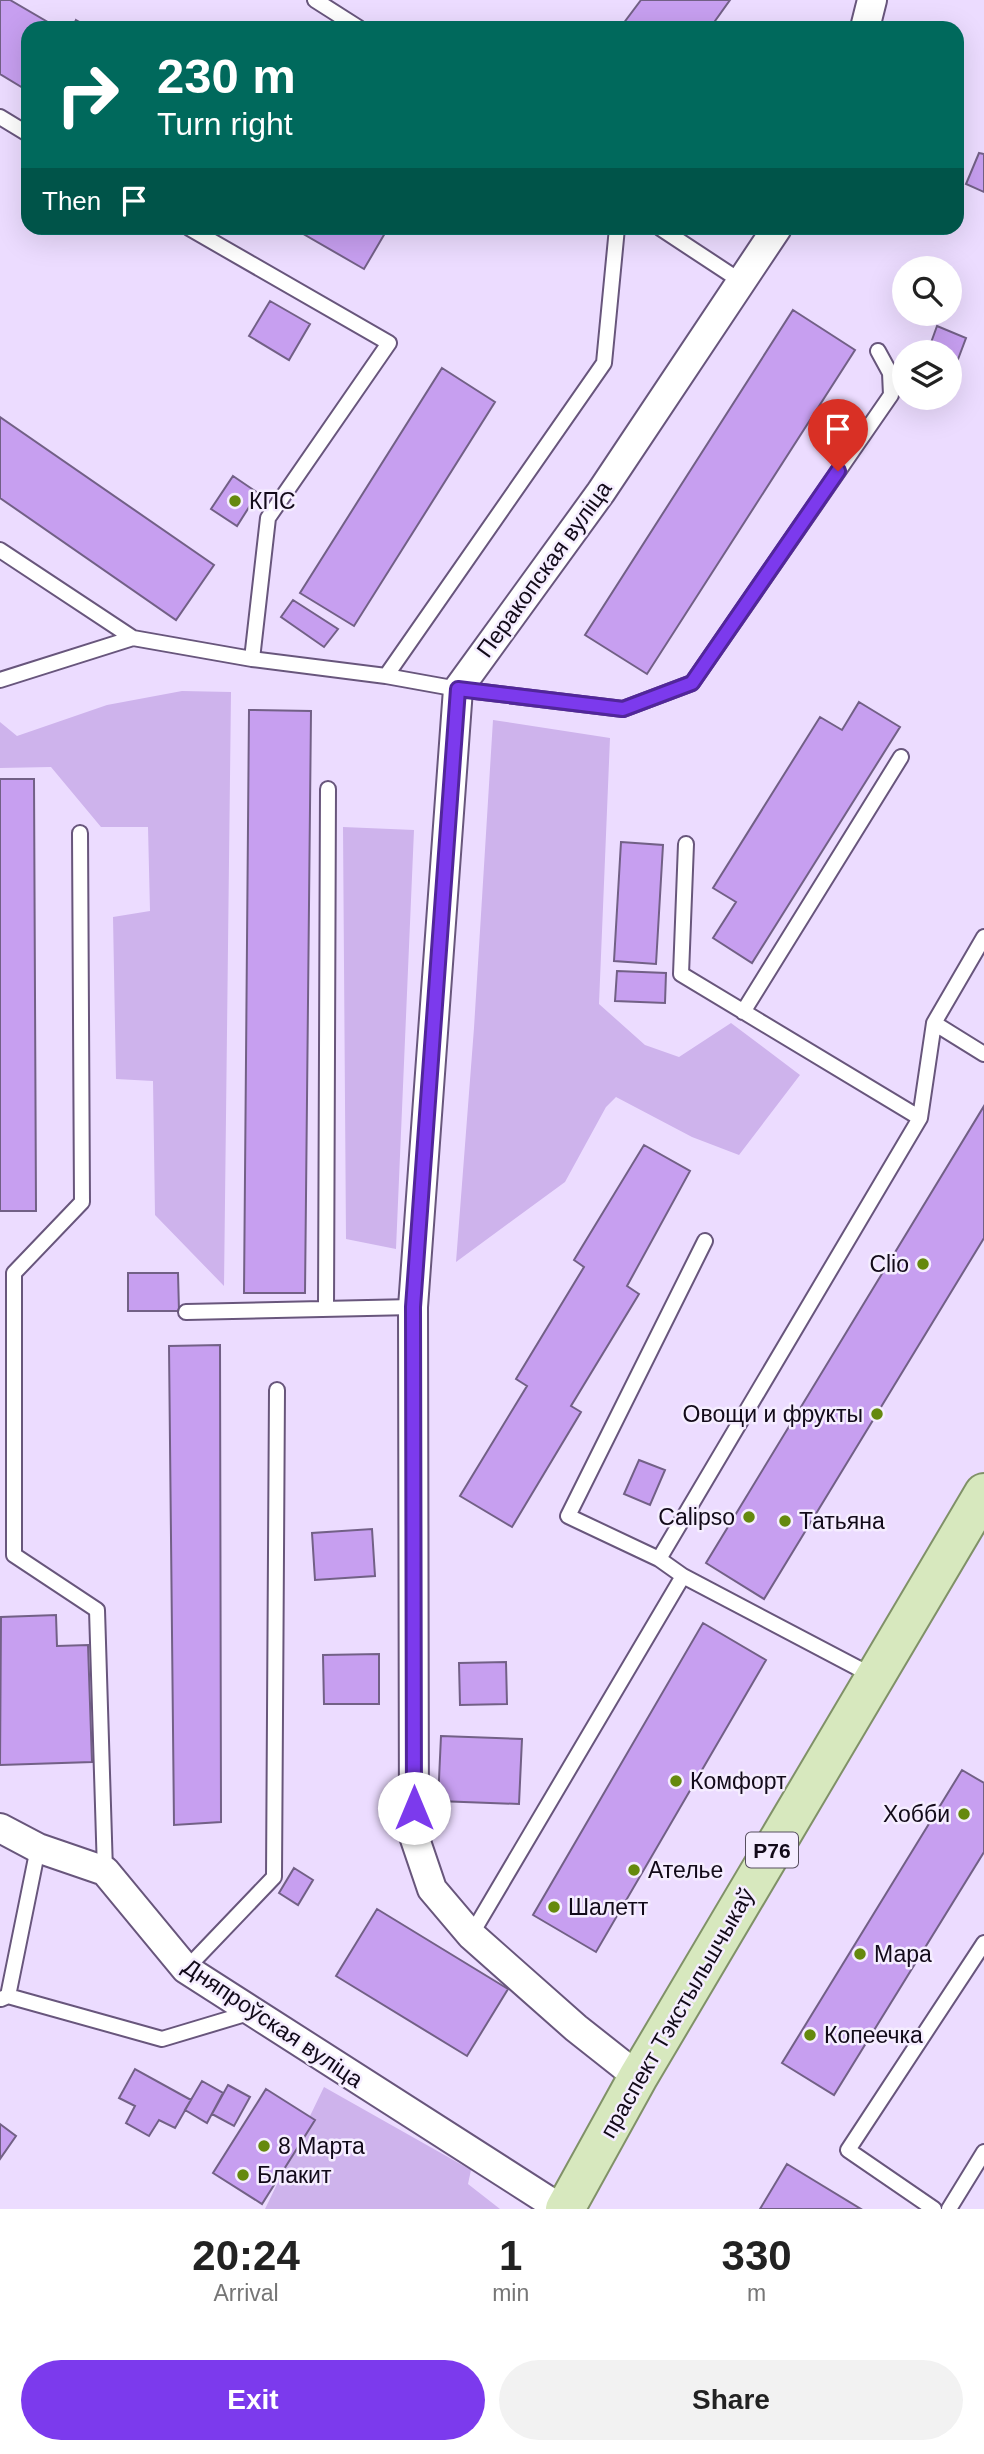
<!DOCTYPE html>
<html lang="en">
<head>
<meta charset="utf-8">
<style>
  body { margin:0; font-family:Arial,sans-serif; background:#f2f2f2; color:#222; height:100vh; display:flex; flex-direction:column; font-size:26px; white-space:nowrap }
  * { box-sizing:border-box; margin:0 }
  p { font-size:23px; color:#767676 }
  .icon { flex:none; width:38px; height:38px; fill:none; stroke:currentColor; stroke-width:2; stroke-linecap:round; stroke-linejoin:round }
  .map { position:relative; height:2209px; overflow:hidden }
  .sheet { display:flex; flex-direction:column; background:#fff; flex:1 }
  .sheet>* { flex:none }
  .guide { position:absolute; left:21px; top:21px; width:943px; height:214px; border-radius:21px; box-shadow:0 7px 28px #0002; background:#00695c; color:#fff; overflow:hidden }
  .controls { position:absolute; left:892px; top:256px; display:grid; gap:14px }
  .controls a { display:grid; place-items:center; width:70px; height:70px; border-radius:50%; background:#fff; box-shadow:0 7px 28px #0002; font-size:35px }
  .pin { position:absolute; display:grid; place-items:center; width:60px; height:60px; color:#fff; margin:-72px -30px; border-radius:50% 50% 50% 0; rotate:-45deg; box-shadow:0 0 7px #0007 }
  .pin .icon { rotate:45deg }
  .me { position:absolute; width:77px; margin:-38px; rotate:0deg; stroke-linejoin:round; filter:drop-shadow(0 0 5px #0008) }
  .turn { display:flex; align-items:center; gap:24px; height:147px; padding:0 21px; font-size:32px }
  .turn .icon { width:91px; height:91px; stroke-width:2.5 }
  .turn b { display:block; font-size:49px; line-height:60px }
  .then { display:flex; align-items:center; height:66px; padding:0 21px; background:#0003; gap:14px; font-size:26px }
  .eta { display:flex; justify-content:space-evenly; align-items:center; height:119px; text-align:center }
  .eta b { font-size:42px; font-weight:600; line-height:49px }
  .button { display:flex; gap:14px; margin-top:auto; padding:14px 21px }
  .button a { flex:1; height:80px; border-radius:42px; background:#7c3aed; color:#fff; font-size:28px; font-weight:600; line-height:80px; text-align:center }
  .button a+a { background:#f2f2f2; color:#222 }
  .map>svg:first-child { display:block }
  .green { fill:#ceb3ec }
  .building { fill:#c79ff0; stroke:#726086; stroke-width:2 }
  .lines { fill:none; stroke-linecap:round; stroke-linejoin:round }
  .service-casing { stroke:#68567c; stroke-width:18 }
  .minor-casing { stroke:#68567c; stroke-width:32 }
  .primary-casing { stroke:#809168; stroke-width:42 }
  .service { stroke:#fff; stroke-width:14 }
  .minor { stroke:#fff; stroke-width:28 }
  .primary { stroke:#d7e8be; stroke-width:38 }
  .route-casing { stroke:#51269a; stroke-width:18 }
  .route { stroke:#7c3aed; stroke-width:12 }
  .poi-dot { fill:#65890e; stroke:#f5edff; stroke-width:2.5 }
  .labels { text-anchor:middle; dominant-baseline:central; stroke-width:5; stroke-linejoin:round; paint-order:stroke }
  .shield { fill:#f5edff; stroke:#564e5e; stroke-width:2 }
  .shield-label { font-size:21px; font-weight:bold; fill:#120a19 }
  .poi-label { font-size:23px; fill:#120a19; stroke:#f5edff; text-anchor:start }
  .street-label { font-size:23px; fill:#120a19; stroke:#f5edff }
</style>
</head>
<body>
<div class="map">
<svg width="984" height="2209" viewBox="0 0 984 2209">
  <rect width="100%" height="100%" fill="#ecdcff"/>
  <path class="green" d="M182 691 231 692 224 1286 155 1215 153 1081 116 1079 113 917 150 911 148 827H101L51 767 0 768V722L17 736 107 705Z
    M493 720 610 738 599 1004 645 1045 679 1057 731 1023 800 1075 739 1155 692 1137 616 1097 606 1107 565 1182 456 1262 474 1028Z
    M343 827 414 830 396 1249 346 1239Z
    M324 2087 471 2170 468 2184 500 2209H265Z"/>
  <path class="building" d="M0 0H10L58 28H28V91L0 74Z
    M641 0H730L710 28H620Z
    M76 20 90 28H72Z
    M979 153 984 154V192L966 184Z
    M293 228H388L364 269Z
    M270 301 310 324 289 360 249 336Z
    M793 310 855 350 647 674 585 635Z
    M937 326 966 338 957 362 950 359V352L928 351Z
    M442 368 495 402 354 626 300 593Z
    M0 417 214 565 176 620 0 498Z
    M233 476 258 493 237 526 211 509Z
    M293 600 338 629 324 647 281 617Z
    M859 702 900 727 752 963 713 938 736 902 713 888 820 717 842 730Z
    M249 710 311 711 305 1293H244Z
    M0 779H34L36 1211H0Z
    M621 842 663 845 656 964 614 961Z
    M617 971 666 973 665 1003 615 1001Z
    M984 1106V1238L764 1599 706 1563Z
    M644 1145 690 1171 627 1286 639 1294 571 1406 581 1412 512 1527 460 1496 527 1386 516 1379 584 1267 574 1260Z
    M128 1273H178L179 1311H128Z
    M220 1345 221 1822 174 1825 169 1346Z
    M639 1460 665 1470 650 1505 624 1494Z
    M372 1529 375 1576 315 1580 312 1533Z
    M56 1615 57 1646 88 1645 92 1762 0 1765 1 1617Z
    M703 1623 766 1660 596 1952 533 1915Z
    M379 1654V1704H324L323 1655Z
    M506 1662 507 1704 460 1705 459 1663Z
    M441 1736 522 1739 519 1804 438 1801Z
    M962 1770 984 1783V1852L834 2095 782 2063Z
    M294 1868 313 1880 298 1905 279 1893Z
    M377 1909 508 1989 467 2056 336 1976Z
    M135 2069 191 2100 175 2128 159 2120 149 2136 126 2123 135 2106 119 2098Z
    M202 2081 223 2093 207 2123 185 2110Z
    M228 2085 250 2097 234 2126 212 2114Z
    M266 2089 315 2120 262 2204 213 2173Z
    M0 2124 16 2136 0 2159Z
    M787 2164 861 2209H760Z"/>
  <g class="lines">
    <defs>
      <path id="service" d="M315 0 359 28
        M0 117 28 134
        M189 228 389 343 268 518 252 659 386 676 458 689 623 709 692 683 891 395 890 373 878 351
        M660 228 742 282
        M0 550 133 638 252 659
        M386 676 604 363 617 228
        M0 680 133 638
        M80 833 82 1202 14 1273V1555L97 1610 105 1871
        M686 844 681 974 920 1118
        M743 1012 901 757
        M934 1023 984 1054
        M326 1309 328 789
        M186 1312 413 1307
        M659 1559 920 1118 934 1023 984 937
        M683 1576 659 1559 568 1516 705 1241
        M471 1935 683 1576 873 1676
        M186 1969 274 1877 277 1390
        M8 1996 162 2039 252 2012
        M1 1999 8 1996 38 1848
        M934 2209 848 2150 984 1943
        M949 2209 984 2152"/>
      <path id="minor" d="M865 28 872 0
        M0 1828 38 1848 105 1871 186 1969 561 2209
        M638 2077 576 2028 471 1935 432 1889 414 1836 413 1307 458 689 601 492 777 228"/>
      <path id="primary" d="M565 2209 638 2077 984 1493"/>
    </defs>
    <use href="#service" class="service-casing"/>
    <use href="#minor" class="minor-casing"/>
    <use href="#primary" class="primary-casing"/>
    <use href="#service" class="service"/>
    <use href="#minor" class="minor"/>
    <use href="#primary" class="primary"/>
  </g>
  <g class="lines">
    <defs>
      <path id="route" d="M414 1808 413 1307 458 689 623 709 692 683 838 471"/>
    </defs>
    <use href="#route" class="route-casing"/>
    <use href="#route" class="route"/>
  </g>
  <g class="poi-dot">
    <circle cx="235" cy="501" r="7"/>
    <circle cx="923" cy="1264" r="7"/>
    <circle cx="877" cy="1414" r="7"/>
    <circle cx="749" cy="1517" r="7"/>
    <circle cx="785" cy="1521" r="7"/>
    <circle cx="676" cy="1781" r="7"/>
    <circle cx="964" cy="1814" r="7"/>
    <circle cx="634" cy="1870" r="7"/>
    <circle cx="554" cy="1907" r="7"/>
    <circle cx="860" cy="1954" r="7"/>
    <circle cx="810" cy="2035" r="7"/>
    <circle cx="264" cy="2146" r="7"/>
    <circle cx="243" cy="2175" r="7"/>
  </g>
  <g class="labels">
    <rect class="shield" x="746" y="1832.5" width="52" height="35" rx="5"/>
    <g class="shield-label">
      <text x="772" y="1850">Р76</text>
    </g>
    <g class="poi-label">
      <text x="249" y="501">КПС</text>
      <text x="909" y="1264" text-anchor="end">Clio</text>
      <text x="863" y="1414" text-anchor="end">Овощи и фрукты</text>
      <text x="735" y="1517" text-anchor="end">Calipso</text>
      <text x="799" y="1521">Татьяна</text>
      <text x="690" y="1781">Комфорт</text>
      <text x="950" y="1814" text-anchor="end">Хобби</text>
      <text x="648" y="1870">Ателье</text>
      <text x="568" y="1907">Шалетт</text>
      <text x="874" y="1954">Мара</text>
      <text x="824" y="2035">Копеечка</text>
      <text x="278" y="2146">8 Марта</text>
      <text x="257" y="2175">Блакит</text>
    </g>
    <g class="street-label">
      <text transform="translate(544 569) rotate(-54)">Перакопская вуліца</text>
      <text transform="translate(677 2013) rotate(-60)">праспект Тэкстыльшчыкаў</text>
      <text transform="translate(273 2023) rotate(34)">Дняпроўская вуліца</text>
    </g>
  </g>
</svg>
<div class="controls">
<a><svg class="icon" aria-label="search" viewBox="0 0 24 24"><circle cx="10" cy="10" r="6"/><path d="M15 15l6 6"/></svg></a>
<a><svg class="icon" aria-label="layers" viewBox="0 0 24 24"><path d="M12 4l9 5-9 5-9-5zM3 14l9 5 9-5"/></svg></a>
</div>
<div class="pin" style="left:838px;top:471px;background:#d93025"><svg class="icon" aria-label="arrive" viewBox="0 0 24 24"><path d="M6 21V4h12l-3 4 3 4H6"/></svg></div>
<svg class="me" style="left:414px;top:1808px" viewBox="-20 -20 40 40"><circle r="19" fill="#fff"/><path d="M0-13L10 11 0 6-10 11z" fill="#7c3aed"/></svg>
<div class="guide">
<div class="turn"><svg class="icon" aria-label="right" viewBox="0 0 24 24"><path d="M7 20v-9h11M14 6l5 5-5 5"/></svg><div><b>230 m</b>Turn right</div></div>
<div class="then">Then<svg class="icon" aria-label="arrive" viewBox="0 0 24 24"><path d="M6 21V4h12l-3 4 3 4H6"/></svg></div>
</div>
</div>
<section class="sheet">
<div class="eta">
<div><b>20:24</b><p>Arrival</p></div>
<div><b>1</b><p>min</p></div>
<div><b>330</b><p>m</p></div>
</div>
<div class="button"><a>Exit</a><a>Share</a></div>
</section>
</body>
</html>
